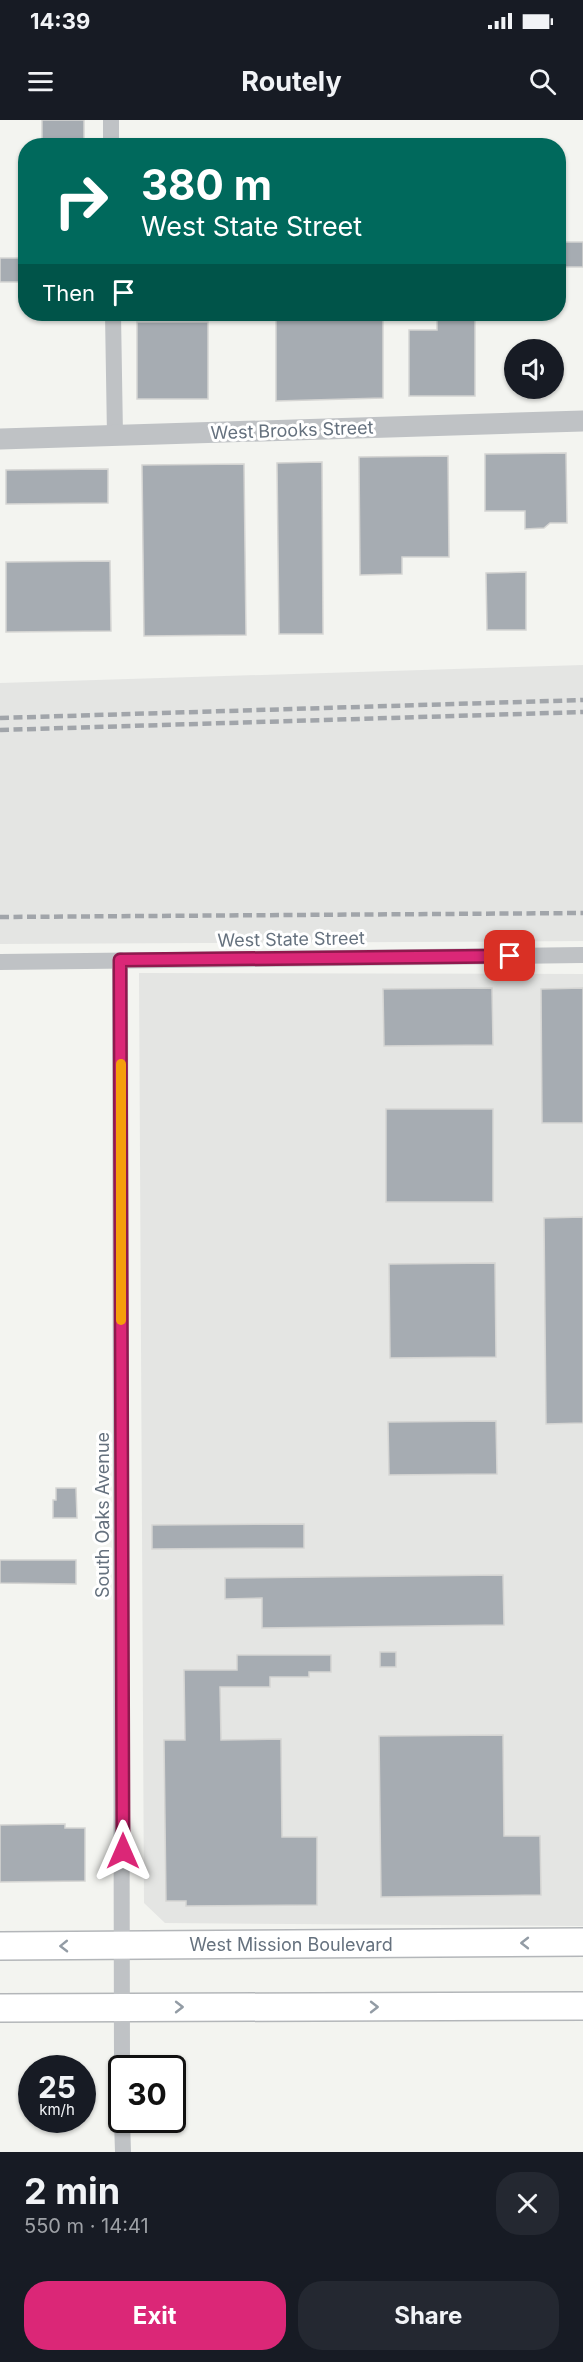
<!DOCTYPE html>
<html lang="en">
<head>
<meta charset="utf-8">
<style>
  body { margin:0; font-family:Inter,sans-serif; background:#242831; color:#f1f3f6; height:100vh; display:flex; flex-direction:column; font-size:22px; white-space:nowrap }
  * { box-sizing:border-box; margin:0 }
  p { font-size:20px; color:#9ea1a6 }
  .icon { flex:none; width:33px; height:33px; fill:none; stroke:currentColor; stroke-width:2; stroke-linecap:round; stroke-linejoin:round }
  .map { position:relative; height:2032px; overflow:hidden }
  .side { display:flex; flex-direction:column; background:#171b24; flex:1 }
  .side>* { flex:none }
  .banner { position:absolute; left:18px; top:18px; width:548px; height:183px; border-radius:24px; box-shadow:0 2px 4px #0004; background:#00695c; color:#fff; overflow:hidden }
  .controls { position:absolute; left:504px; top:219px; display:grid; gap:12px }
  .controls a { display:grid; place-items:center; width:60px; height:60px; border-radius:50%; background:#171b24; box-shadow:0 2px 4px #0004; font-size:30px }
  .speed { position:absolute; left:18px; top:1935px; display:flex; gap:12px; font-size:30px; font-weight:700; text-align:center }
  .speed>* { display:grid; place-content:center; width:78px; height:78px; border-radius:50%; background:#171b24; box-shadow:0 2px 4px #0004; line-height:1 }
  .speed small { font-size:15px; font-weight:400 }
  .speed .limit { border:3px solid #111; border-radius:9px; background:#fff; color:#111 }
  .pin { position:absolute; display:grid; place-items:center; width:51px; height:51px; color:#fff; margin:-26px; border-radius:12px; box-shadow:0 3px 9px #0006 }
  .me { position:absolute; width:66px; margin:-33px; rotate:0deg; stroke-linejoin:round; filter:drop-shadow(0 0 4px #0008) }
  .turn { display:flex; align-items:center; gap:21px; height:126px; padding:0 24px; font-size:27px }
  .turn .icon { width:78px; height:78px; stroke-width:2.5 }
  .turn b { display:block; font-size:42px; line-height:51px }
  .then { display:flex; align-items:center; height:57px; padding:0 24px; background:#0003; gap:12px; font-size:22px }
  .round { display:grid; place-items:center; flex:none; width:63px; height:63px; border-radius:24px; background:#242831 }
  .overview { display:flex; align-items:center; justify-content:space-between; height:102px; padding:0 24px }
  h1 { font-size:36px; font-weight:700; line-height:45px }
  .primary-button { display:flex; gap:12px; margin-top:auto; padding:12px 24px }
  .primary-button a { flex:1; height:69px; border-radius:24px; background:#db2777; color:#fff; font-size:24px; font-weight:700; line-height:69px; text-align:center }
  .primary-button a+a { background:#242831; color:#f1f3f6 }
  .status { display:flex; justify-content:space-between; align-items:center; height:42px; padding:0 30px; background:#171b24; direction:ltr }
  .status svg { height:16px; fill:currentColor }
  header { display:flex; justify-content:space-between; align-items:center; height:78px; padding:0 24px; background:#171b24; font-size:27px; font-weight:700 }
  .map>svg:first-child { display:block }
  .built { fill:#e4e5e3 }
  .building { fill:#a6acb2; stroke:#d5d5d3; stroke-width:1.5 }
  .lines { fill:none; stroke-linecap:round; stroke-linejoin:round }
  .primary-casing { stroke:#b3b6b9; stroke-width:30 }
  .minor { stroke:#bfc2c5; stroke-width:16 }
  .tertiary { stroke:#bfc2c5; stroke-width:21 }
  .primary { stroke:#fff; stroke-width:27 }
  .rail { stroke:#a1a5aa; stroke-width:4.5; stroke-dasharray:9 4.5; stroke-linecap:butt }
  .oneway { stroke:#939ca5 }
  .route-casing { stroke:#8e194d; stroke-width:15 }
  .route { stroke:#db2777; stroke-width:10 }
  .slow { stroke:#f59e0b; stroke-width:10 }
  .labels { text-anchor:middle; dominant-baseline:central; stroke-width:6; stroke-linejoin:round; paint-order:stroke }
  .street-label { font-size:18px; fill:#65717e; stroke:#fff }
</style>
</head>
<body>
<div class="status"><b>14:39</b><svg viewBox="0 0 49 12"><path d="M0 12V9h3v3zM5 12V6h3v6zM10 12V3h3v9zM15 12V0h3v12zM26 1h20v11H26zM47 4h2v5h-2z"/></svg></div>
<header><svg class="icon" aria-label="menu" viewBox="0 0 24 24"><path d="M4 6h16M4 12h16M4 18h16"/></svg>Routely<svg class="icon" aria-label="search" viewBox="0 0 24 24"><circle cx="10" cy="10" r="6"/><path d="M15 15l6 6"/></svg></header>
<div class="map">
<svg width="583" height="2032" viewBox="0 0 583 2032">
  <rect width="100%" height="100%" fill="#f3f4f0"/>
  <path class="built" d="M583 545V821L0 824V563Z
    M139 853 583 854V1806L165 1803 144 1783Z"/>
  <path class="building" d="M42 0H84V26H42Z
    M558 122H583V147H558Z
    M0 138H26V162H0Z
    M276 194H383V278L276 281Z
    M437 194H475V276H409V210H437Z
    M137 202H208V279H137Z
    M566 333 567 403H550L544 408 525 409V391H485V334Z
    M448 336 449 437H402V454L360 455 359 337Z
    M322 342 323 514H279L277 343Z
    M244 344 246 515 144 516 142 345Z
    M108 349V383L6 384V350Z
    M110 441 111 511 6 512V442Z
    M526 452V510H487L486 453Z
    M492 868 493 925 384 926 383 869Z
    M583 868V1003H542L541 869Z
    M386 989H493V1082H386Z
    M583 1097V1303L546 1304 544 1098Z
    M495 1143 496 1237 390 1238 389 1144Z
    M496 1301 497 1354 389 1355 388 1302Z
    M56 1368H76L77 1398H53V1380H56Z
    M304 1404V1428L152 1429V1405Z
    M0 1440H76V1464L0 1463Z
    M503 1455 504 1505 262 1508V1478L225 1479V1458Z
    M380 1532H396V1547H380Z
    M237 1535H331V1552H309V1557H270V1567H220L221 1620 281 1619 282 1717H317V1785L186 1786V1781H166L164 1620H185L184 1550H237Z
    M503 1615 504 1716H540L541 1775 381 1777 379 1616Z
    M65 1704V1708H85V1761L0 1762V1705Z"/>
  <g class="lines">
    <defs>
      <path id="primary" d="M0 1826 583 1822
        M0 1888 583 1886"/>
    </defs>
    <use href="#primary" class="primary-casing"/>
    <path class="minor" d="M111 0V26
      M113 194 115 316
      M120 840 122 1948
      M0 842 583 835
      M122 2000 123 2032"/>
    <path class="tertiary" d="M0 319 583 301"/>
    <use href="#primary" class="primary"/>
    <path class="rail" d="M0 598 583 580
      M0 610 583 592
      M0 797 583 793"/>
  </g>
  <defs><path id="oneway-chevron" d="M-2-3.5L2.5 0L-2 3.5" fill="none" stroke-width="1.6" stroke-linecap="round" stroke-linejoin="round" transform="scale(1.5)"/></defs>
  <g class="oneway">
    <use href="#oneway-chevron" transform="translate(525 1823) rotate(180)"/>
    <use href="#oneway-chevron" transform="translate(64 1826) rotate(179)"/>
    <use href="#oneway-chevron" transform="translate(179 1887)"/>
    <use href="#oneway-chevron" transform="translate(374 1887)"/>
  </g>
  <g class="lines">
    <defs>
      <path id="route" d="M123 1731 120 840 510 836"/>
    </defs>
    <use href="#route" class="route-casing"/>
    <use href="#route" class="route"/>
    <path class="slow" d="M121 944V1200"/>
  </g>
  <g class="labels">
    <g class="street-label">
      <text transform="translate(292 310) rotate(-2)">West Brooks Street</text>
      <text transform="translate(291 819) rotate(-1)">West State Street</text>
      <text transform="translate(102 1395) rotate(-90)">South Oaks Avenue</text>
      <text x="291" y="1824">West Mission Boulevard</text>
    </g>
  </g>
</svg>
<div class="controls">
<a><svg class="icon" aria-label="sound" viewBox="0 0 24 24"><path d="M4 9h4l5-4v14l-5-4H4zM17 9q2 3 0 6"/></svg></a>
</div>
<div class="speed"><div>25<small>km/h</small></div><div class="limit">30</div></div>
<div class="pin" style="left:510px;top:836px;background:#d93025"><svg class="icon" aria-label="arrive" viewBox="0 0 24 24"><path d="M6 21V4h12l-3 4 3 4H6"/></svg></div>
<svg class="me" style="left:123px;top:1731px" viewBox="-20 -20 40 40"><path d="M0-17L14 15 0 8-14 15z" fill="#db2777" stroke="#fff" stroke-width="4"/></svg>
<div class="banner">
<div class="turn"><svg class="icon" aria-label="right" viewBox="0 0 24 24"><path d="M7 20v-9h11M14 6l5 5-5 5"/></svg><div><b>380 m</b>West State Street</div></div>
<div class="then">Then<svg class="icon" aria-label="arrive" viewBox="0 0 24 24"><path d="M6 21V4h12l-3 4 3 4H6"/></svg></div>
</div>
</div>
<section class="side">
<div class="overview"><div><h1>2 min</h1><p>550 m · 14:41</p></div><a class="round"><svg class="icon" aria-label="close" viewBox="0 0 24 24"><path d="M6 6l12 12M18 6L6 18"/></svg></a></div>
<div class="primary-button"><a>Exit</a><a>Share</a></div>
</section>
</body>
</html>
